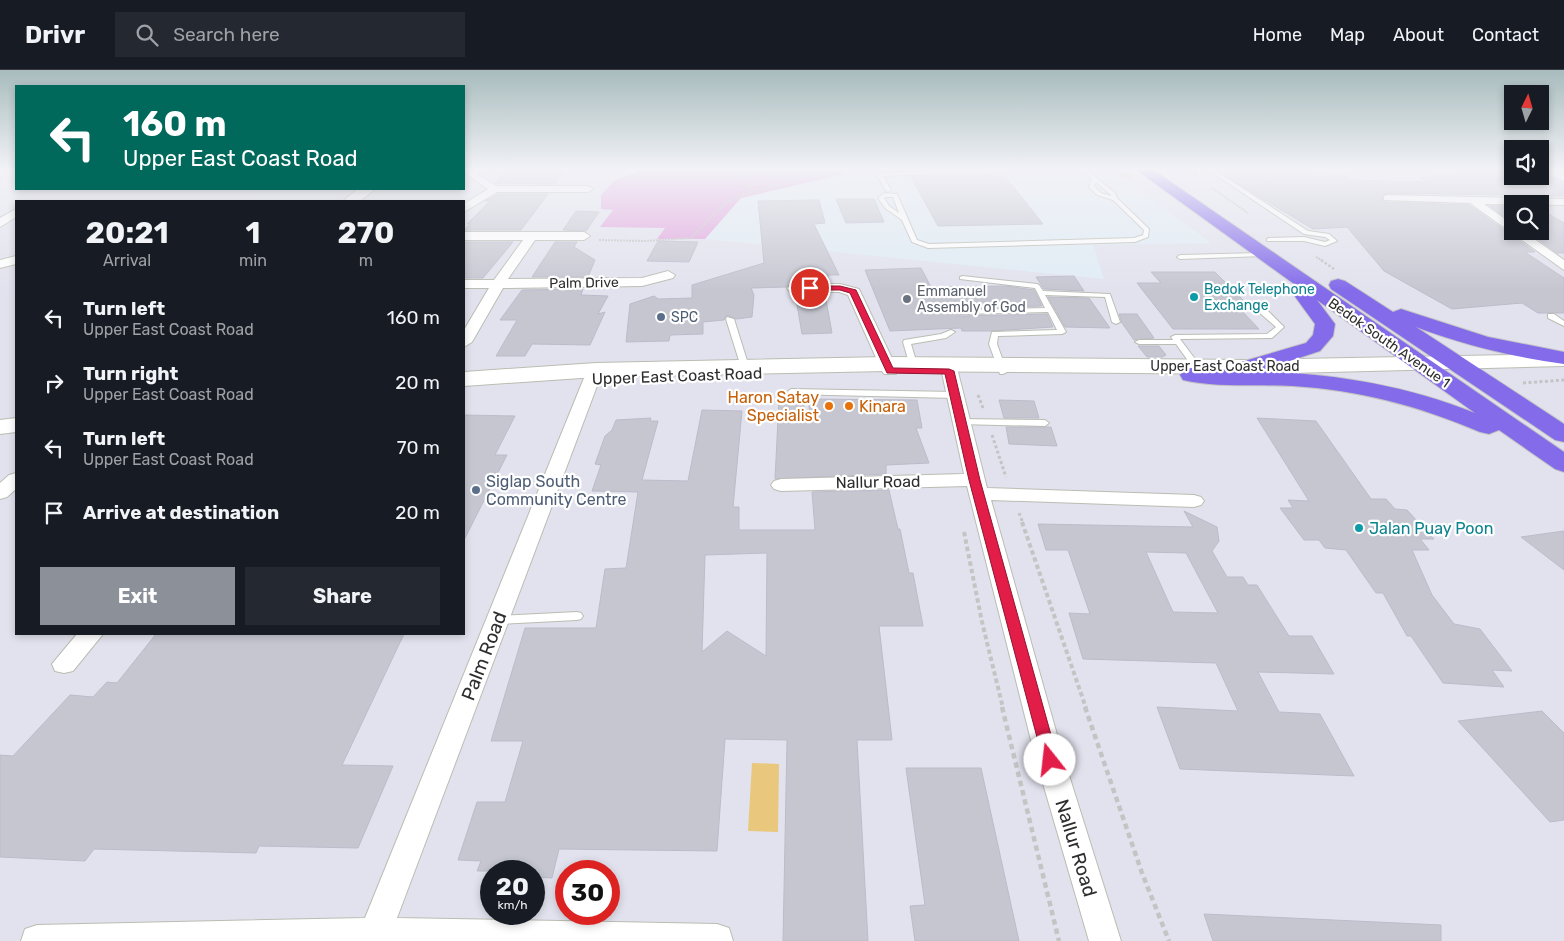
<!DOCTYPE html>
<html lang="en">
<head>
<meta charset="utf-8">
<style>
  body { margin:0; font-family:Rubik,sans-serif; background:#242831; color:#f1f3f6; height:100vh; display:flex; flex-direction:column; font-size:19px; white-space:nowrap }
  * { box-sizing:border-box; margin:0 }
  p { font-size:16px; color:#9ea1a6 }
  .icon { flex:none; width:28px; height:28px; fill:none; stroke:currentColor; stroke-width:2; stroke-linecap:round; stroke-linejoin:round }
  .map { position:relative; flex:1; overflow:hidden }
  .drawer { position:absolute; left:15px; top:130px; width:450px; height:435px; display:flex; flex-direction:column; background:#171b24; border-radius:0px; box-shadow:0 2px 8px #0003 }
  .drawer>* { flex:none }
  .banner { position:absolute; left:15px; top:15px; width:450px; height:105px; border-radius:0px; box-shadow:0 2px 8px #0003; background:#00695c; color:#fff; overflow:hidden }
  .needle { width:32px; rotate:5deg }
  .buttons { position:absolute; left:1504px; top:15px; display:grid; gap:10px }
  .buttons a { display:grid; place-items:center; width:45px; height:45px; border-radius:0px; background:#171b24; box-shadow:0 2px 8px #0003; font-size:25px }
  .speed { position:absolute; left:480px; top:790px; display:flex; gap:10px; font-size:25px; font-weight:700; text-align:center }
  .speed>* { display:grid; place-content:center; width:65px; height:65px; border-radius:50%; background:#171b24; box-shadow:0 2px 8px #0003; line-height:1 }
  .speed small { font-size:12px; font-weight:400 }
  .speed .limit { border:8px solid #d22; background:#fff; color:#111 }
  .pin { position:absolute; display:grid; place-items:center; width:42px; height:42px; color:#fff; margin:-21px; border:2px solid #fff; border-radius:50%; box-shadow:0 1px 5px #0007 }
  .me { position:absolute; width:55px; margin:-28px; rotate:344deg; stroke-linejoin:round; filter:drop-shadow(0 0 4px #0008) }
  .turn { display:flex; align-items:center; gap:18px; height:105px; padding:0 25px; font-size:22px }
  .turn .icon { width:65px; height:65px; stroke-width:2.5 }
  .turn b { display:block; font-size:35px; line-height:42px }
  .eta { display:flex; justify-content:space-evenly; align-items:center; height:85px; text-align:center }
  .eta b { font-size:30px; font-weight:700; line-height:35px }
  .primary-button { display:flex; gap:10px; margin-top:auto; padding:10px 25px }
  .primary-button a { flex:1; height:58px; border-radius:0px; background:#8c9099; color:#fff; font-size:20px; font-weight:700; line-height:58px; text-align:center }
  .primary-button a+a { background:#242831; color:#f1f3f6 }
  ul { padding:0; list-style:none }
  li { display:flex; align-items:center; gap:15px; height:65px; padding:0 25px }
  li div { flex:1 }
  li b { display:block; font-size:19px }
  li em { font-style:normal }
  header { display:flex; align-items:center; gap:30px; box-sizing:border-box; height:70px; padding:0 25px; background:#171b24; border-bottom:1px solid #363941 }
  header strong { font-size:24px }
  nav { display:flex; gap:28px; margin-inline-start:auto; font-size:18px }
  .search { width:350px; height:45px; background:#242831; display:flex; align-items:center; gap:12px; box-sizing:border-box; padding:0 18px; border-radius:0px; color:#9ea1a6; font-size:19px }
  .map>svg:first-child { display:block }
  .industrial { fill:#e3e8e1 }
  .medical { fill:#e0ecf4 }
  .green { fill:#e1a2dc }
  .water { fill:#e9c77c }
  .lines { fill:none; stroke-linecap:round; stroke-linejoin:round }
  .stream { stroke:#e9c77c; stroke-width:4 }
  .building { fill:#c6c6d1; stroke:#bcbbca; fill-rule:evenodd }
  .lane-casing { stroke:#babdb2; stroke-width:2 }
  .street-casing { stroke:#babdb2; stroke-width:2 }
  .secondary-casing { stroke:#babdb2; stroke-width:2 }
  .primary-casing { stroke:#c4c4c4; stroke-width:2 }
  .path-far4 { stroke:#c4c4c4; stroke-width:2; stroke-dasharray:2 1; stroke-linecap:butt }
  .path-far3 { stroke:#c4c4c4; stroke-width:2.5; stroke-dasharray:2.5 2; stroke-linecap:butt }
  .path-far2 { stroke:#c4c4c4; stroke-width:3; stroke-dasharray:3 2.5; stroke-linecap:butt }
  .path-far1 { stroke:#c4c4c4; stroke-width:4; stroke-dasharray:4.5 3; stroke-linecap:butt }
  .path { stroke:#c4c4c4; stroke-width:4.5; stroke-dasharray:5.5 4; stroke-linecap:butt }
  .lane { fill:#fff; fill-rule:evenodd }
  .street { fill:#fff; fill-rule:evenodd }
  .secondary { fill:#fff; fill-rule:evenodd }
  .primary { fill:#836bea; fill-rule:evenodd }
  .route { fill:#e11d48; stroke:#92132f }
  .culture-dot { fill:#0f9aa8; stroke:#fff; stroke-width:2 }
  .worship-dot { fill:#6b7280; stroke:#fff; stroke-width:2 }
  .service-dot { fill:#5c6f8a; stroke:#fff; stroke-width:2 }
  .food-dot { fill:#e8710a; stroke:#fff; stroke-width:2 }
  .labels { text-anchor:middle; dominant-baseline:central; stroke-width:4.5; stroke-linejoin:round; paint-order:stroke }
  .far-street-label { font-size:14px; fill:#2e2e2e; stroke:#fff }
  .far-culture-label { font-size:14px; fill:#0d838f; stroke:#fff; text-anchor:start }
  .far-worship-label { font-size:14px; fill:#5b616d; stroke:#fff; text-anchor:start }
  .far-service-label { font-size:14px; fill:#4e5e75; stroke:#fff; text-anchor:start }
  .street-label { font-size:16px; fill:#2e2e2e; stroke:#fff }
  .food-label { font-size:16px; fill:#c56008; stroke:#fff; text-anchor:end }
  .service-label { font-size:16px; fill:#4e5e75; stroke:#fff; text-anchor:start }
  .culture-label { font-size:16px; fill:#0d838f; stroke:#fff; text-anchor:start }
  .near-street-label { font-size:19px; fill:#2e2e2e; stroke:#fff }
</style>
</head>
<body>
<header>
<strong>Drivr</strong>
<div class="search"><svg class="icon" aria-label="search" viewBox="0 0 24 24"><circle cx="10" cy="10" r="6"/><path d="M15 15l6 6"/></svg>Search here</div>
<nav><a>Home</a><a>Map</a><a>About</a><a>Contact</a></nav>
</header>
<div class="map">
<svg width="1564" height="871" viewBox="0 0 1564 871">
  <rect width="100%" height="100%" fill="#e2e2ee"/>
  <path class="industrial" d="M843 99H1047L845 104Z"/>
  <path class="medical" d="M1049 99H1113L1211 173 1093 175 1104 209 705 169 741 128 845 104Z"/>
  <path class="green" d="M644 99H843L844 104 741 128 705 169H657L665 158 600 157 613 140 601 139V125L614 111Z"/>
  <path class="water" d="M752 693 779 694 778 762 748 761Z"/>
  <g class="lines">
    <path class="stream" d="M1117 99 1124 106H1131
      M1190 99 1196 103"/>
  </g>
  <path class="building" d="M507 99H565L555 114 495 113Z
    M1221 99H1309V102L1344 104 1350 110 1428 112 1421 108 1483 99H1512V106H1540V99H1544L1541 101 1542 104 1564 113V126L1388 123 1383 125 1382 130 1384 132 1469 135 1535 182H1525L1564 208V243H1538L1522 233 1452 239 1384 201 1347 157 1313 159 1253 123 1223 104 1228 103Z
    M1003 104 1043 154 938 156 911 107Z
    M498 124H548L521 160H464L470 154H467L490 131H485Z
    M836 129H874L884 152 846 153Z
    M819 130 825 153 814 154 839 205H828V209L822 208 823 212H794L786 217 751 218 754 225 752 247 736 249 726 245 724 250 703 252V264L670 265 669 271 626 272 630 234 654 226 658 229 692 228V215L764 193 758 131Z
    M1490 136H1512V152Z
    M1540 139 1564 153V183H1557L1527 161H1540Z
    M576 141 599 142 586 161 563 160Z
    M658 171 698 172 689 192 647 191Z
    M464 172H513L483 208H464Z
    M555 172H577L574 177 595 190 588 207H532Z
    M921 198 931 217 1006 216 1034 220 1042 236 963 238 957 241 960 246 1047 244 1053 257 991 261H962L961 258 890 261 865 200Z
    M1151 202H1215L1249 236H1237L1259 259H1173L1137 213H1161Z
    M1074 206 1084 221 1044 219 1036 207Z
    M583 219 581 225 608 226 598 244 605 242 590 275 532 274 525 286H496L517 250H500L522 220Z
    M795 223 825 224 832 263 802 264Z
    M1048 227 1089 228 1110 258 1065 257Z
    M1119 244H1137L1154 268 1134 270 1122 253Z
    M1138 276H1159L1166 285 1162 287H1147Z
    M779 329H801L811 352 808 329 917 330 922 358H916L929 393 886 395V404L775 409Z
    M999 330 1034 331 1039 348H1004Z
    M702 340 742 341 733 437H739V460H815L812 422 889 420 898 459H900L909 503H913L923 556H879L892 670H857L868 871H783L787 670 725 669 717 781 559 779 552 808 534 807V801H477L481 791 458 790 477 732H505L523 671H491L525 558H596L605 499 626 498 638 422 592 421 601 395 595 394 605 366 612 360 616 350 651 348 650 351H658L642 410 688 411ZM767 483 766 586 727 561 702 582 705 485Z
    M464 345 515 346 495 385H507L464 470Z
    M1257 348 1316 351 1371 429H1386L1395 439 1407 440 1434 469H1420L1429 480H1412L1432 525 1454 554 1480 559 1512 601 1492 600 1504 617 1443 613 1411 566H1407L1383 523H1376L1346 480 1325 478 1319 470H1304L1280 438H1293L1288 430 1309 431Z
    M1006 357H1051L1057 376 1009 374Z
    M1184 441 1217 457 1219 471 1212 481 1227 507H1243L1248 515H1257L1289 566H1312L1334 604 1258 602 1279 642 1320 644 1354 706 1180 699 1157 637 1238 641 1216 593 1083 589 1069 543 1090 544 1068 480H1046L1038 454 1193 457ZM1146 482 1186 483 1218 543 1173 542Z
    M1564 461V500L1521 467Z
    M156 564H404L342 695 393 696 358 778 259 776 256 783 94 779 85 791 0 787V685L13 686 70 625 93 627 107 612 117 613Z
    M1542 641 1564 663V750L1550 752 1458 651Z
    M906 698H981L1019 871H915L910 836 925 835Z
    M1204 844 1441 855V871H1213Z"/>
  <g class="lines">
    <defs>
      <path id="lane" d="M1007 99H1065L883 106 891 120 888 122 885 120 877 105 880 103Z
        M1081 99H1086L1115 123 1117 128 1149 159 1148 167 1135 172 928 178 912 172 902 150 885 138 878 128 885 123 897 124 917 170 929 174 1134 168 1143 165 1144 160 1113 130 1097 125 1089 117 1092 109ZM1096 112 1111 125V126L1101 123 1094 116ZM886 127H893L899 143 889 136 884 128Z
        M1207 99H1213L1308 161 1329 164 1337 171 1325 176 1304 171H1267V169L1269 168 1304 167 1325 172 1330 170 1325 167 1304 164Z
        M1261 183 1264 185 1263 186 1180 189 1177 187 1180 185Z
        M962 206 1037 214 1039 215 1043 221 1110 224 1120 252 1116 254 1112 252 1105 227 1045 225 1066 262 1062 264 998 266 997 274 1007 302 1003 304H1000L989 274 992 262 1057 260 1048 242 960 244 959 242 963 240 1045 238 1035 218 960 209V207Z
        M1261 240H1267L1284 257 1272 268 1180 269 1201 297 1200 299H1194L1176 274H1139L1135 272 1139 270H1173L1171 267 1175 265 1267 264 1276 257 1261 244Z
        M1548 244H1554L1564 251V256L1548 248Z
        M727 247 734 249 749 297 748 299H745L741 297 726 249Z
        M951 260 955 262 946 268 911 274 917 294 913 296H910L903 272 904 270 941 264Z
        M791 319 955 322 959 325 955 328 788 324 787 322Z
        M961 349 1045 350 1049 353 1045 356 958 354 957 352 958 350Z
        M577 542 581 543 583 546 581 549 577 550 499 554 495 553 493 550 495 547 499 546Z"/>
      <path id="street" d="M0 99H12L0 107Z
        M467 99H477V104L497 116H588L593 119 588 122H497L464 142V134L488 119 466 104Z
        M1549 99 1564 104V111L1543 102Z
        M1388 125 1564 129V135L1484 134 1512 154V161H1523L1564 190V200L1470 133 1384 130V126Z
        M16 139V147L0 157V148Z
        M464 162H584L590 166 584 170H535L508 209 642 208 668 201 675 205 673 208 642 216 503 218 472 272 464 277V260L489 218H464V210H494L523 170H464Z
        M16 186V194L0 198V190Z
        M794 214H840L859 219 898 301 896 304H884L882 301 848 225 839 222 789 221 787 218Z
        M948 289 956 294 987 418 1194 425 1201 427 1204 431 1201 435 1194 437 991 430 1063 686 1121 871H1089L1035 686 967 416 781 421 774 419 771 415 774 411 781 409 964 404 940 294Z
        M592 303 600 308 397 848 717 854 729 858 733 871H21L25 859 37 855 365 848 584 308Z
        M16 403V419L7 427 0 429V413L9 405Z
        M77 564H103L73 601 64 603 55 601 52 594Z"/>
      <path id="secondary" d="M358 119H375L360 131H343Z
        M1564 284V296L1249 304 887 301 596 307 464 316V302L596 293 887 287 1249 290Z
        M16 348V362L0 364V350Z"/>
      <path id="primary" d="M1135 99H1152L1564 382V402L1555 399 1499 360 1489 364 1480 362C1419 336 1359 320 1293 316 1259 314 1216 318 1183 310L1180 305 1183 300 1191 298 1240 300 1238 297 1241 292 1306 273 1313 265 1315 254 1291 221 1297 216ZM1317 230 1475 343C1405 315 1334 304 1259 301L1320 281 1333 266 1335 254Z
        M1338 209 1345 211 1393 242 1401 239 1488 267 1564 282V294C1513 287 1464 275 1416 257L1564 354V372L1555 370 1331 219 1329 215 1331 211Z"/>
    </defs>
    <use href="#lane" class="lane-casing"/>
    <use href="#street" class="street-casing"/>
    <use href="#secondary" class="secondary-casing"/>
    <use href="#primary" class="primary-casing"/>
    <path class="path-far4" d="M742 99 744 114 753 121C777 118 798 108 822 104L796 102 800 99
      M765 99 776 103 796 102
      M1188 99 1197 106
      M743 104 769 102
      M822 104 833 99
      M768 113 776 107 773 103
      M747 115 767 113 775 117
      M1212 118 1248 143
      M96 131H168
      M599 170 645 171 691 168 727 132 753 121
      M1316 187 1323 191"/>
    <path class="path-far3" d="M1321 190 1334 199"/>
    <path class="path-far2" d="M1523 313 1564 310
      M978 325 983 338
      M992 365 1006 407
      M1019 443 1023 453"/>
    <path class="path-far1" d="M1022 452 1086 638
      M964 462 982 552 1003 638"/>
    <path class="path" d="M1002 637 1059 871
      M1085 637 1142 803 1169 871"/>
    <use href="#lane" class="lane"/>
    <use href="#street" class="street"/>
    <use href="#secondary" class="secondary"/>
    <use href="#primary" class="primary"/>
  </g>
  <linearGradient id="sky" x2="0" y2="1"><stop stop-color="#a8bcbd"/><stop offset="0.45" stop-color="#f2f2f7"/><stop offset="1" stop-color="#f2f2f7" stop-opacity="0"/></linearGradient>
  <rect width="1564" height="221" fill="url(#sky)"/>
  <path class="route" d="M810 216H840L856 220 893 298 949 299 954 301 980 410 1058 690 1056 694 1050 696 1045 694 1043 690 969 410 945 304 887 303 850 223 840 220H807V216Z"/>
  <g class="culture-dot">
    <circle cx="1194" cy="227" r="5"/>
    <circle cx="1359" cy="458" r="5"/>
  </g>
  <circle class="worship-dot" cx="907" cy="229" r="5"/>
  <g class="service-dot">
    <circle cx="661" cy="247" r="5"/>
    <circle cx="476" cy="420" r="5"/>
  </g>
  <g class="food-dot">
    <circle cx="829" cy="336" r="5"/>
    <circle cx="849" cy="336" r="5"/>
  </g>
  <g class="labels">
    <g class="far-street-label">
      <text transform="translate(584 213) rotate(-1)">Palm Drive</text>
      <text transform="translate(1389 273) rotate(35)">Bedok South Avenue 1</text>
      <text x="1225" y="296">Upper East Coast Road</text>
    </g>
    <g class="far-culture-label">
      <text x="1204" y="219">Bedok Telephone<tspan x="1204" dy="16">Exchange</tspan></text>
    </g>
    <g class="far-worship-label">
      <text x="917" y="221">Emmanuel<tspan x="917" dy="16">Assembly of God</tspan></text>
    </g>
    <g class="far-service-label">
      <text x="671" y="247">SPC</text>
    </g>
    <g class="street-label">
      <text transform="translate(677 306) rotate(-2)">Upper East Coast Road</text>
      <text transform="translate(878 412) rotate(-1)">Nallur Road</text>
    </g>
    <g class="food-label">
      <text x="819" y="327">Haron Satay<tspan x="819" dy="18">Specialist</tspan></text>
      <text x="859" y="336" text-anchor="start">Kinara</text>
    </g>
    <g class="service-label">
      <text x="486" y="411">Siglap South<tspan x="486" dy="18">Community Centre</tspan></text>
    </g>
    <g class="culture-label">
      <text x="1369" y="458">Jalan Puay Poon</text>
    </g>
    <g class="near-street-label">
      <text transform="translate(484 586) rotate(-69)">Palm Road</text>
      <text transform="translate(1076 778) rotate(73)">Nallur Road</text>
    </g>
  </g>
</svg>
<div class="buttons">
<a><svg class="needle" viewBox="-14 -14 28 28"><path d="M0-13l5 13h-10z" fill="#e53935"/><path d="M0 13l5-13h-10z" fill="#9ea1a6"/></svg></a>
<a><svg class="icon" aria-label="sound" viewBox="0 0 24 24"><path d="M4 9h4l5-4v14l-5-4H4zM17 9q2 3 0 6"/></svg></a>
<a><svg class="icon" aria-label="search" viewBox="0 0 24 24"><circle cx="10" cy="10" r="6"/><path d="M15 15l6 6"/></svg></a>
</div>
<div class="speed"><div>20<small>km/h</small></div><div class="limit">30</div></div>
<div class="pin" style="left:810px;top:218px;background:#d93025"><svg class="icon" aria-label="arrive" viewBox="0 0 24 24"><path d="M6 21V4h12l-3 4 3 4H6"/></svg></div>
<svg class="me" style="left:1050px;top:690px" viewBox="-20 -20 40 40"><circle r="19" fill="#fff"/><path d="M0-13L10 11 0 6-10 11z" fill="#e11d48"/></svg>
<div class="banner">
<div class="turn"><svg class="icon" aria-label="left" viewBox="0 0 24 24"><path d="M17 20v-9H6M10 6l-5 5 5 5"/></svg><div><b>160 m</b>Upper East Coast Road</div></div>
</div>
<section class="drawer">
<div class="eta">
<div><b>20:21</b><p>Arrival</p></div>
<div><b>1</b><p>min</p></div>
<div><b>270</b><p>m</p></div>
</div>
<ul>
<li><svg class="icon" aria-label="left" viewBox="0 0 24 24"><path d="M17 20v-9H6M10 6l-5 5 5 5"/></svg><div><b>Turn left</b><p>Upper East Coast Road</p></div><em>160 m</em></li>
<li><svg class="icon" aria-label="right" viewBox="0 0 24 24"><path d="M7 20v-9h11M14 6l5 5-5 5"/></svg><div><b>Turn right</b><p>Upper East Coast Road</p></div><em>20 m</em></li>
<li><svg class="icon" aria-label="left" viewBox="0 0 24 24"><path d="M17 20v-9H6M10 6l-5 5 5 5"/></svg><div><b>Turn left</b><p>Upper East Coast Road</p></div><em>70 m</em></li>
<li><svg class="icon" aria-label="arrive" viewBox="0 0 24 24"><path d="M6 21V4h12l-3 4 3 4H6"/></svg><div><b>Arrive at destination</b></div><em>20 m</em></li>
</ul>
<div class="primary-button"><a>Exit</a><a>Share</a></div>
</section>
</div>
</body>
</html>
